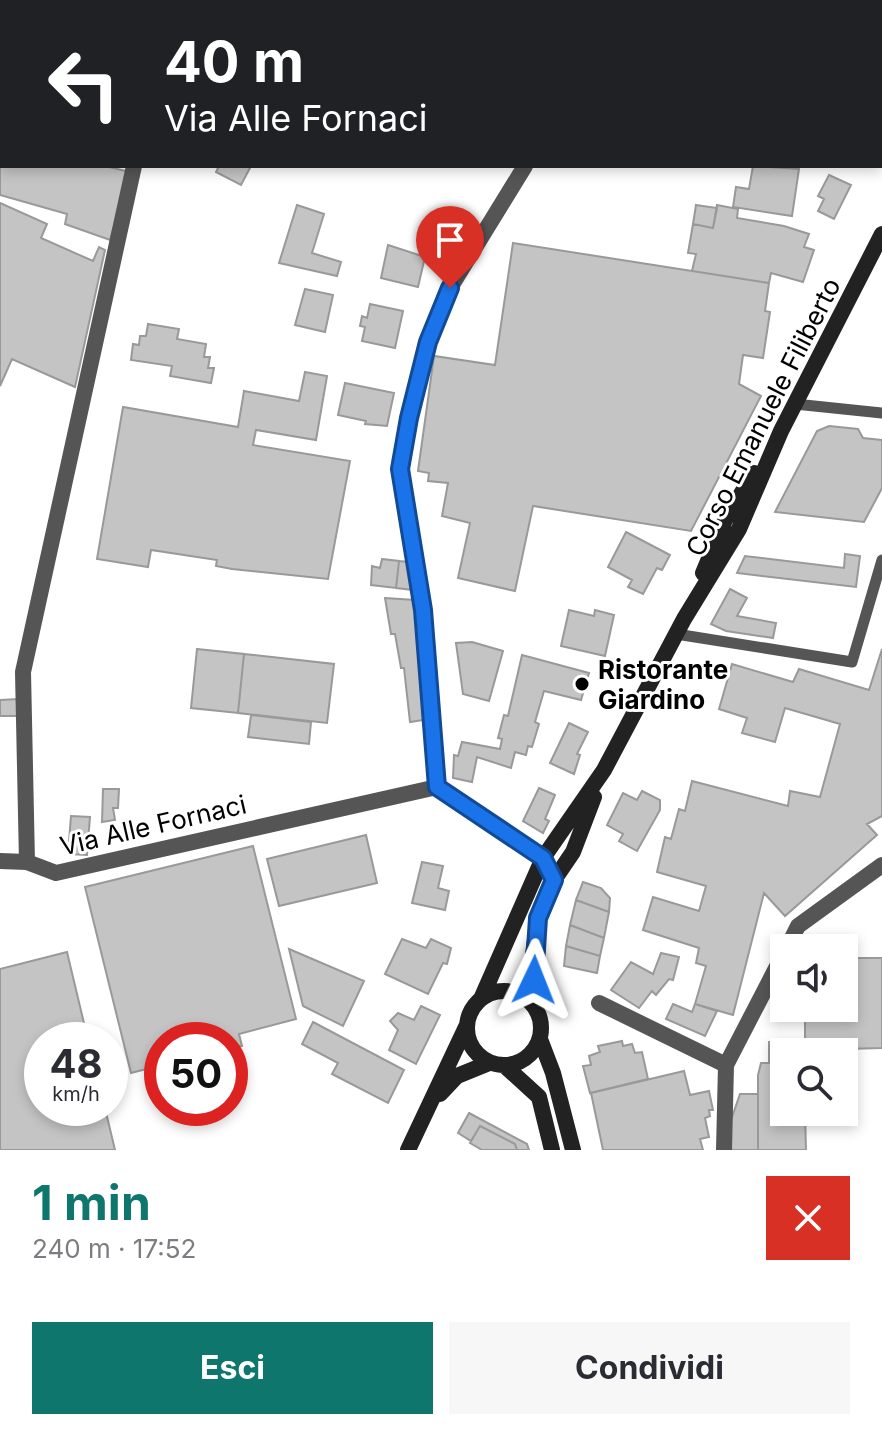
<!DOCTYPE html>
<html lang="it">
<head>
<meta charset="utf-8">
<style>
  body { margin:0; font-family:Inter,sans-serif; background:#f7f7f7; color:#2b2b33; height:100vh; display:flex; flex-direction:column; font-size:30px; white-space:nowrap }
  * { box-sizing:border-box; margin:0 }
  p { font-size:26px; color:#7c7c81 }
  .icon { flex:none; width:44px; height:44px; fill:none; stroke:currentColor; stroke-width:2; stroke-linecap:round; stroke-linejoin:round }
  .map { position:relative; height:1150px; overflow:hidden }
  .details { display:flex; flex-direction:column; background:#fff; flex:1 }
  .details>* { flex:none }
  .hud { position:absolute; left:0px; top:0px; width:882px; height:168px; box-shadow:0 4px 12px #0003; background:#202124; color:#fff; overflow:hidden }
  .buttons { position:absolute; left:770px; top:934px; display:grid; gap:16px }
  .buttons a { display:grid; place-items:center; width:88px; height:88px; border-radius:0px; background:#fff; box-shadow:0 4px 12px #0003; font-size:40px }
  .speed { position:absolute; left:24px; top:1022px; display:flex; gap:16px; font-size:40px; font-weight:700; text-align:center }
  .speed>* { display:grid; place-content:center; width:104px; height:104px; border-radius:50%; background:#fff; box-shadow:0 4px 12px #0003; line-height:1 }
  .speed small { font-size:20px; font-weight:400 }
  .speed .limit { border:12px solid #d22; background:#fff; color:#111 }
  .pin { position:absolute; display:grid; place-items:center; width:68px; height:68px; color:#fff; margin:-82px -34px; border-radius:50% 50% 50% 0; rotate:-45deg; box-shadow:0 0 8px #0007 }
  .pin .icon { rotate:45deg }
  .me { position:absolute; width:88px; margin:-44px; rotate:2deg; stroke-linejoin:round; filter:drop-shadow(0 0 6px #0008) }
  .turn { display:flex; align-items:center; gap:28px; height:168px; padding:0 32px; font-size:36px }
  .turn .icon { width:104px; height:104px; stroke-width:2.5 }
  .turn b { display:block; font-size:56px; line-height:68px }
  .round { display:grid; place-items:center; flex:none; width:84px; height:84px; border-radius:0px; background:#f7f7f7 }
  .head { display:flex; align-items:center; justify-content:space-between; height:136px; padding:0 32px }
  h1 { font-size:48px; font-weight:700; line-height:60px; color:#0f766e }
  .primary-button { display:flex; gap:16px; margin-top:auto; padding:16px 32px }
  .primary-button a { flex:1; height:92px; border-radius:0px; background:#0f766e; color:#fff; font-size:32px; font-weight:700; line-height:92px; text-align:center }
  .primary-button a+a { background:#f7f7f7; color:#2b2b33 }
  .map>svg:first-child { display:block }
  .building { fill:#c4c4c4; stroke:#999; stroke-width:2 }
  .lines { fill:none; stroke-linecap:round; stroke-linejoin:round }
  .lane { stroke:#555; stroke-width:11 }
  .street { stroke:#555; stroke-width:16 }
  .secondary { stroke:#222; stroke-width:16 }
  .route-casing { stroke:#114b97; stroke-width:20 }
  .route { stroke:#1a73e8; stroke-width:14 }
  .poi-dot { fill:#000; stroke:#fff; stroke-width:3 }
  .labels { text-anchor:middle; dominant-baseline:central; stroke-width:6; stroke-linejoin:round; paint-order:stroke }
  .street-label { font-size:26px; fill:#000; stroke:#fff }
  .poi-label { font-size:26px; font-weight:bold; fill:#000; stroke:#fff; text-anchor:start }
</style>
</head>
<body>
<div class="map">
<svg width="882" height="1150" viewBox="0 0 882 1150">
  <rect width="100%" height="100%" fill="#fff"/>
  <path class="building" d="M60 0H118L59 2Z
    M642 0H697L702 2H641Z
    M0 133 2 166H105L130 172 110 240 65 224 67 214 0 195Z
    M219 166H251L241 185 216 172Z
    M753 166 799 169 792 216 733 207 736 187 749 189Z
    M829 175 851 185 834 219 818 211 824 199 818 196Z
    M0 203 47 224 41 238 93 261 99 247 105 250 75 387 12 359 0 386Z
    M297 205 324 214 312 253 341 262 337 276 279 263Z
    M696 205 717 208 713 228 693 224Z
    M717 205 738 209 737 218 784 226 809 234 804 247 814 250 803 282 771 273 769 283 692 271 696 254 688 253 693 224 713 228Z
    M513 243 769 283 765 311 770 312 763 358 743 355 739 384 761 396 691 531 533 506 515 591 458 578 470 523 442 516 448 483 428 481 429 473 418 471 434 356 495 365Z
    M388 245 425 257 418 287 381 278Z
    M305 289 333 295 325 332 295 325Z
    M370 304 403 311 395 348 362 341 365 327 360 326 362 316 367 318Z
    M148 324 179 329 177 339 206 344 204 357H210L208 368H214L211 383 170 376 172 366 131 360 133 344 139 345 140 336H146Z
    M305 372 327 376 316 440 256 430 253 445 350 461 328 579 232 569 216 566 217 560 151 550 148 567 97 559 123 407 238 427 244 391 299 401Z
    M345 383 394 393 387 426 365 424 366 421 338 415Z
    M829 426 858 429 863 438 882 440V488L864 522 775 512 817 431Z
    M626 532 670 555 662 570 657 568 643 594 628 587 632 580 608 567Z
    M845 554 860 556 856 587 737 573 745 556 844 568Z
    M382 559 399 561 396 588 371 585 372 566 380 568Z
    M399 561 409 562 414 590 396 588Z
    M730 589 747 598 737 616 776 623 773 638 726 631 711 624Z
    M385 598 415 600 430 719 410 722 404 668H401L395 634H391Z
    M569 610 594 616 595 610 614 615 605 656 561 646Z
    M472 642 503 651 489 701 463 694 456 643Z
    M197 649 244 654 238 713 191 708Z
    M882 649V816L867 824 877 835 785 916 764 893 733 1015 695 1004 706 966 696 963 699 948 643 930 653 897 699 911 706 886 657 872 665 837 671 839 679 809 685 811 692 781 788 806 790 791 820 797 840 724 785 708 775 742 742 733 747 718 719 709 732 664 793 682 799 669 869 690Z
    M244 654 334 664 327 723 238 713Z
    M522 655 589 673 581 700 544 691 535 722 539 724 532 747 528 746 526 755 515 752 511 768 477 757 472 782 453 778 454 755 458 756 462 742 500 749 502 739 498 738 504 715 508 716Z
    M18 699 19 716H0V700Z
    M251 715 311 722 309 744 248 737Z
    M569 723 588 732 577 754 580 755 574 774 550 763Z
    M539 788 555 795 545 819 549 821 543 833 523 821Z
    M103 789H119L118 808H113L115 820 102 822Z
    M642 791 660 800V810L637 851 619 841 623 834 607 825 623 793 637 800Z
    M71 816 90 817 87 855 68 854Z
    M366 835 377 883 279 906 267 859Z
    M253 846 296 1019 239 1034 242 1046 230 1049V1040H162V1065L131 1073 85 887Z
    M422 862 443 866 438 888 449 891 445 910 412 903Z
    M583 882 601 888 610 898 609 912 576 900Z
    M576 900 609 912 604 938 570 925Z
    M570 925 604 938 600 956 566 946Z
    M402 939 426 948 431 939 451 948 447 964 443 963 428 994 385 974Z
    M566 946 600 956 597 973 564 966Z
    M289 949 364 981 343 1026 303 1006Z
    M844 950H856V958H882V1048L845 1049 844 1065V1052H784V1112H805L806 1150H758V1075L761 1063H769V1042H805V1008H844Z
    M67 952 88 1040H42V1108H105L115 1150H0V969Z
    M661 953 679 957 673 980 669 979 656 995 652 991 639 1008 611 990 631 962 653 974Z
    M673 1004 692 1012 695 1004 717 1011 705 1036 666 1019Z
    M421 1006 440 1015 416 1064 389 1050 398 1030 390 1021 398 1013 414 1020Z
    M313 1022 404 1070 388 1103 332 1074 338 1063 302 1044Z
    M622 1041 623 1046 632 1044 635 1053 642 1052 648 1079 590 1093 583 1066 591 1065 589 1056 600 1052 598 1046Z
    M684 1071 690 1095 709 1091 713 1110H709L710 1116 705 1118 709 1137 700 1139 703 1150H603L591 1093Z
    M740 1094H758V1150H728L730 1123Z
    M805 1112H839V1124L806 1123Z
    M469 1113 527 1144 529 1150H517L515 1144 480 1126 471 1141 458 1133Z
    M480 1126 515 1144 517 1150H482L470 1143Z"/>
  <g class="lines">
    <path class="lane" d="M795 404 882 413
      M676 634 852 662 882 560"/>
    <path class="street" d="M556 0V2
      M174 2 175 0
      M134 166 23 672 27 862 56 873 437 787 543 858 554 880
      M437 787 423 610 400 469 409 418 428 342 450 288 525 166
      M0 861 27 862
      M787 948 798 926 882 865
      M599 1003 726 1065
      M724 1150 726 1065 784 953"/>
    <path class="secondary" d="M703 573 725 520 754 473
      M467 1028a37 37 0 1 1 74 0a37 37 0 1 1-74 0Z
      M481 999 543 858 604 770 684 619 739 529 781 431 882 234
      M536 1009 533 954 538 918 554 880 573 852 594 797
      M540 1039 553 1073 573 1150
      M505 1066 539 1097 552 1150
      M440 1094 457 1076 489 1063
      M408 1150 466 1027"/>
  </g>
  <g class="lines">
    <defs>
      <path id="route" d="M450 288 428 342 409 418 400 469 423 610 437 787 543 858 554 880 538 918 534 980"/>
    </defs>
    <use href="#route" class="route-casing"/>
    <use href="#route" class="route"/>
  </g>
  <circle class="poi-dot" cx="582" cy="684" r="8"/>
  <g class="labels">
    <g class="street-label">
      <text transform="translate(763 417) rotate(-63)">Corso Emanuele Filiberto</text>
      <text transform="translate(153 825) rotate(-13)">Via Alle Fornaci</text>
    </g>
    <g class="poi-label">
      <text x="598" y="669">Ristorante<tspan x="598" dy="30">Giardino</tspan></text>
    </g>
  </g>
</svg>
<div class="buttons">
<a><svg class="icon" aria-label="sound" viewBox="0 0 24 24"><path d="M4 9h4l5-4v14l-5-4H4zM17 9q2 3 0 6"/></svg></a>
<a><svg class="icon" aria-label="search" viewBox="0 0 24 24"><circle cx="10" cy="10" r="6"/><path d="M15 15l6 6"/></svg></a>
</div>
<div class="speed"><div>48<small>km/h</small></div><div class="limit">50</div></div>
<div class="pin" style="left:450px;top:288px;background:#d93025"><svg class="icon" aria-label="arrive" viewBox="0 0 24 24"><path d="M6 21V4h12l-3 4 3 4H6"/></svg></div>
<svg class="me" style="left:534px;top:980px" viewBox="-20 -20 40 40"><path d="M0-17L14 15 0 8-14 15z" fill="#1a73e8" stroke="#fff" stroke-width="4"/></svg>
<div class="hud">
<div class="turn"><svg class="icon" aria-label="left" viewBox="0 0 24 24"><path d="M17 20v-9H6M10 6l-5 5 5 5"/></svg><div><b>40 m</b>Via Alle Fornaci</div></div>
</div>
</div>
<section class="details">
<div class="head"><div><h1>1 min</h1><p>240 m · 17:52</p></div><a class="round" style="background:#d93025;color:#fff"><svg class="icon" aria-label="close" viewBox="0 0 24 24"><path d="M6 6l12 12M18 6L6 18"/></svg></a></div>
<div class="primary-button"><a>Esci</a><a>Condividi</a></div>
</section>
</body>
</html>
